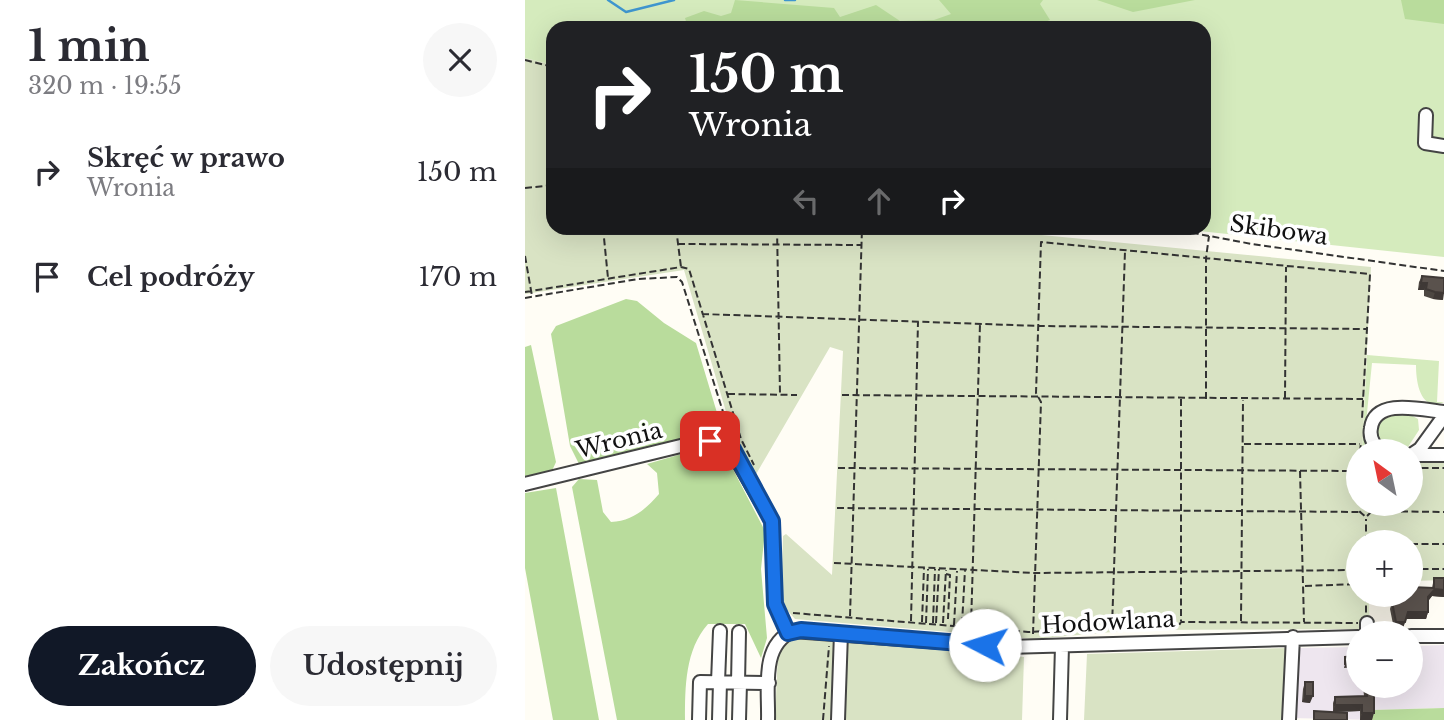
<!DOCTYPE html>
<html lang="pl">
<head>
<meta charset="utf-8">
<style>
  body { margin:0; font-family:"Libre Baskerville",serif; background:#f7f7f7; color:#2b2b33; height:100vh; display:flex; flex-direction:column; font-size:26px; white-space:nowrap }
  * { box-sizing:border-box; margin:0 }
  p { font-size:23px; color:#7c7c81 }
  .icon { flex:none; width:38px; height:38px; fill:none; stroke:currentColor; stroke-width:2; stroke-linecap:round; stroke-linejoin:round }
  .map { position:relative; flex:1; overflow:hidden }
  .panel { display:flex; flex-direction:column; background:#fff; width:525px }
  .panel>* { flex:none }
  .hud { position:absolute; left:21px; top:21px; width:665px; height:214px; border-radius:21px; box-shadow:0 7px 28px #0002; background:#202124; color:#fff; overflow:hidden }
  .needle { width:46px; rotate:327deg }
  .buttons { position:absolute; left:821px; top:439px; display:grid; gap:14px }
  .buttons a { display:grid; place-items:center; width:77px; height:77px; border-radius:50%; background:#fff; box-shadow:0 7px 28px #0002; font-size:35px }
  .pin { position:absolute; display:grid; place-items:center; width:60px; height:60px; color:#fff; margin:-30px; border-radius:14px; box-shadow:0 4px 10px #0006 }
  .me { position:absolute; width:77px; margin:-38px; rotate:275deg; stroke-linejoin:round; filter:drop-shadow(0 0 5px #0008) }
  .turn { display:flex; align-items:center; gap:24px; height:147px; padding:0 28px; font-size:32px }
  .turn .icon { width:91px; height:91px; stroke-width:2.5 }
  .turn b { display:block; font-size:49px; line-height:60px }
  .lanes { display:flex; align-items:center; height:66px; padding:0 28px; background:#0003; justify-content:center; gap:35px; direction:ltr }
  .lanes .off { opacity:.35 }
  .round { display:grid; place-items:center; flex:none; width:74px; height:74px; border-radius:37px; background:#f7f7f7 }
  .headline { display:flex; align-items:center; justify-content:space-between; height:119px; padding:0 28px }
  h1 { font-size:42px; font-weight:800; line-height:52px }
  .cta { display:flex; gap:14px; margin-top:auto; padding:14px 28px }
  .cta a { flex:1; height:80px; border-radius:42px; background:#111827; color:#fff; font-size:28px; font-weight:800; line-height:80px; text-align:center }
  .cta a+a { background:#f7f7f7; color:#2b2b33 }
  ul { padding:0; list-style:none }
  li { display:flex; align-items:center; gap:21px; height:105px; padding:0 28px }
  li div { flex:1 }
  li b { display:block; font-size:26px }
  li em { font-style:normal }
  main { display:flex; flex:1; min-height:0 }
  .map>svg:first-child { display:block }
  .industrial { fill:#eee6ef }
  .green { fill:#d5ebbd }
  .forest { fill:#b9dc9c }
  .cemetery { fill:#d9e3c4 }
  .plaza { fill:#f1ede2 }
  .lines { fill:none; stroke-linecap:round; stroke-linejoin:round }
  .stream { stroke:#3f96cf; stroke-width:2.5 }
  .minor-casing { stroke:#444; stroke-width:16 }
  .path { stroke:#333; stroke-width:2; stroke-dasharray:7 3.5; stroke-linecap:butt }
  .minor { stroke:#fff; stroke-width:12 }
  .wall { fill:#4d4742 }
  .shaded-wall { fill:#3f3936 }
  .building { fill:#5a524d; stroke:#3f3936; stroke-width:2 }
  .route-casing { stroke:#114b97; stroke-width:18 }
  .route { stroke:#1a73e8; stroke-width:12 }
  .labels { text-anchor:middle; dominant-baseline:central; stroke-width:7; stroke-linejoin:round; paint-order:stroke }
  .street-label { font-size:23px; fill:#111; stroke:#fff }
</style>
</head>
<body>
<main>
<section class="panel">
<div class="headline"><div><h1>1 min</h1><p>320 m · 19:55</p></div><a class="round"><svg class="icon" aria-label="close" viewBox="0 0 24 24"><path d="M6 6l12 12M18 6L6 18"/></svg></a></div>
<ul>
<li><svg class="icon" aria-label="right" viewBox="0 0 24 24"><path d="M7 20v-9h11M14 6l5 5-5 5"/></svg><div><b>Skręć w prawo</b><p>Wronia</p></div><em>150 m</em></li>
<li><svg class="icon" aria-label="arrive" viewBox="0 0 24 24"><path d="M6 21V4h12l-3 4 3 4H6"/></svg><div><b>Cel podróży</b></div><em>170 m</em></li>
</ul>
<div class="cta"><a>Zakończ</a><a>Udostępnij</a></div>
</section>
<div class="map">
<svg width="919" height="720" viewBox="0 0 919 720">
  <rect width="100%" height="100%" fill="#fffdf5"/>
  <path class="industrial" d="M919 645V708L847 710V720L767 718 771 648 833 647V686H886V646Z"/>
  <path class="green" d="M0 0H919V257L646 228H679V28H28V65L0 58Z
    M842 355 914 361 912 402H919C895 412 891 382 891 365L847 363 840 433 848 451 837 452Z
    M863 413 884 414 893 419 894 430 883 447 864 449 853 439V422Z"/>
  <path class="forest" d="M210 0 309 8 315 17 351 5 375 21 409 20 426 14 414 0H518L515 4 525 20 504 28H163L160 18 179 11 196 16 206 13Z
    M572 0H670L608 12Z
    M876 0H919V24L880 19Z
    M101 299 112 301 139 323 171 343 199 436H174L55 466 45 446 26 334 31 326Z
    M6 345 31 462 26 473 0 476V347Z
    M188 452 200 454 240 531 236 569 242 638 236 658 220 624H183C160 650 160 687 160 720H92L47 487 54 479 72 480 78 512 86 522C107 521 120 510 134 494L132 473 122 464 160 453Z
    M31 488 74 720H28L0 568V493Z
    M919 708V720H847V710Z"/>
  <path class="cemetery" d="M0 58 28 65V228H445L846 267 837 451 833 452V504H886V463H919V580L887 581 886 586V542H833V595H844L845 624 835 629 610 630 508 639 270 619 256 603 258 536 261 534 307 575 318 351 305 347 230 476H227L210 442 159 270 0 294Z
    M269 637 499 657 497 720H250L253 651Z
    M762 648 759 720H559L562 654Z"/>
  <path class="plaza" d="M844 595H869L866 606 869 629H861L859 623 845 624Z"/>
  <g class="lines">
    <path class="stream" d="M83 0 101 12 149 0
      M260 0H270"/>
    <defs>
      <path id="minor" d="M901 115 900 143 919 146
        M857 452C849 446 844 438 846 428 850 397 898 410 919 412
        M886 455 895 449 919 416
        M886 455H919
        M0 484 168 443 191 441 204 446 247 521 250 604 263 633
        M842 623V634
        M886 636H919
        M193 682 195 631
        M213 683 214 632
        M174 720 175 682 244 683
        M194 720 195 682
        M214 720 215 683
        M243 720C244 690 235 645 268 631L484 647 833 637
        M313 720 316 633
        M535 720 537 646
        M764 720 768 637"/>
    </defs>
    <use href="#minor" class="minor-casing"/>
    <path class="path" d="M0 60 28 67
      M0 188 28 185
      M78 228 83 278
      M151 228 156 267
      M252 228 255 394
      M583 228 652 230 727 244 919 271
      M153 244 337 245
      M0 256 7 296
      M0 292 156 267 164 269 216 439 229 465
      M0 298 113 279 152 277 157 282 205 434
      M177 314 513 326 841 329
      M203 394 272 395
      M317 395 838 399
      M760 398 761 267
      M656 399V621
      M681 399V258L684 236
      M719 444H835
      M835 452 836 442
      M313 468 833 471
      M886 468H919
      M775 471 779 622
      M312 508 835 512
      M847 511 841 517 835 512 841 505 847 511 919 512
      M841 542V519
      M886 544H919
      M309 563 510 573 833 570
      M886 569H919
      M421 574 425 575 423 619
      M780 586 833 584
      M841 595V613
      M268 613 503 632 612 626 653 627 656 622 833 623
      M325 616 337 228
      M386 621 393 322
      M716 621 718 400
      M397 622 399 568
      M401 623 403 569
      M408 623 410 569
      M411 623 414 569
      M418 623 421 570
      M437 624 440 570
      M429 625 432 571
      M446 626 455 324
      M587 627 600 251
      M508 634 516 402 511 393 516 242 845 274 837 419
      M298 720 304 646"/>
    <use href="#minor" class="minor"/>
  </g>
  <path class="wall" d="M897 276 918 300 908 299 899 296V290H893L894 282Z
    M909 578H919V597L907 596 903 601V612L901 619H881L878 628 869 629 865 609 869 595H886L907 588Z
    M780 682 785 703 777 702 778 689Z
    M838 686H856L855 691 849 694 847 720H835V711L808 712V703L810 697 839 696Z"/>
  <path class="shaded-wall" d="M896 283H902L899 290H893Z
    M910 292 919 293 918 300 908 299Z
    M910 589 919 590V597L907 596 901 604 903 597Z
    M883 612H903L901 619H881Z
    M871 622H880L878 628 869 629Z
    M830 663 829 667 819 668 820 664Z
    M854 686H856L855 691 847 695 849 689Z
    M780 696H788L785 703 777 702Z
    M810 705H837L835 711 808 712Z
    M837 713H849L847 720H835Z"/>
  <path class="building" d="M897 276 919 278V293L910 292 901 289 902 283H896Z
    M909 578H919V590L910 589 903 597V612H883L880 622H871L867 602 869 595H886V587L909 588Z
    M830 656V663L820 664V657Z
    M780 682H788V696H780Z
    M841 686H854L849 689V713H837V705H810V697L842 696Z
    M789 711 822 713V720H789Z"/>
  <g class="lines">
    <defs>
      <path id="route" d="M185 441 198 442 208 449 247 521 250 604 263 633 276 630 460 645"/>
    </defs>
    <use href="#route" class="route-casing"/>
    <use href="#route" class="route"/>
  </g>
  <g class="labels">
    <g class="street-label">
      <text transform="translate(754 230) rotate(8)">Skibowa</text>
      <text transform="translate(94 440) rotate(-14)">Wronia</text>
      <text transform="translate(583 622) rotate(-3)">Hodowlana</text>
    </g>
  </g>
</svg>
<div class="buttons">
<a><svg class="needle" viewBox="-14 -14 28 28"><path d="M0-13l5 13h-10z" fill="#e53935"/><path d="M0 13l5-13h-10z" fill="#7c7c81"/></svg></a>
<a>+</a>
<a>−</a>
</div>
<div class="pin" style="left:185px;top:441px;background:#d93025"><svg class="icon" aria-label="arrive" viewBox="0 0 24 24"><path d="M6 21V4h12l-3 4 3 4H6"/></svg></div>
<svg class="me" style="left:460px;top:645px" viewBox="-20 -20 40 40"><circle r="19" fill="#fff"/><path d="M0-13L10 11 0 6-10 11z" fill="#1a73e8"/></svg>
<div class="hud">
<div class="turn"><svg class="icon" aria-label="right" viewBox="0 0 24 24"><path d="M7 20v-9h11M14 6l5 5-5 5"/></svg><div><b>150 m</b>Wronia</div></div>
<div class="lanes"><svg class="icon off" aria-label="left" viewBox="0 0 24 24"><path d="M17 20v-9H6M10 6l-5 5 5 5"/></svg><svg class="icon off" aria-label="ahead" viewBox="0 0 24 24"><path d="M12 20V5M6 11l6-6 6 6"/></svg><svg class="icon" aria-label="right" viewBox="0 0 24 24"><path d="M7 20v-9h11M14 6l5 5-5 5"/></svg></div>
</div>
</div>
</main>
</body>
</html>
